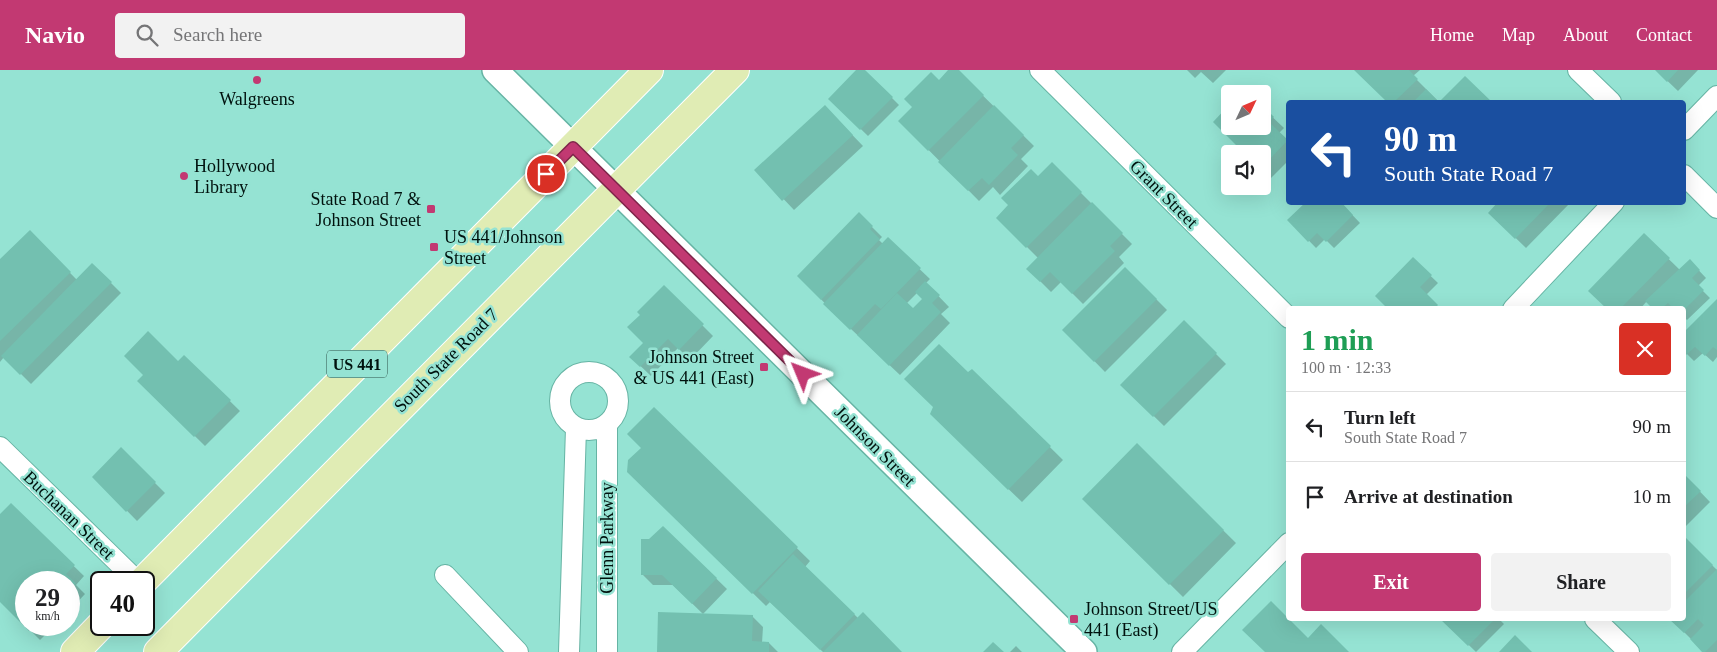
<!DOCTYPE html>
<html lang="en">
<head>
<meta charset="utf-8">
<style>
  body { margin:0; font-family:Georgia,serif; background:#f2f2f2; color:#202124; height:100vh; display:flex; flex-direction:column; font-size:19px; white-space:nowrap }
  * { box-sizing:border-box; margin:0 }
  p { font-size:16px; color:#757577 }
  .icon { flex:none; width:28px; height:28px; fill:none; stroke:currentColor; stroke-width:2; stroke-linecap:round; stroke-linejoin:round }
  .map { position:relative; flex:1; overflow:hidden }
  .sheet { position:absolute; left:1286px; top:236px; width:400px; height:315px; display:flex; flex-direction:column; background:#fff; border-radius:5px; box-shadow:0 5px 20px #0002 }
  .sheet>* { flex:none }
  .hud { position:absolute; left:1286px; top:30px; width:400px; height:105px; border-radius:5px; box-shadow:0 5px 20px #0002; background:#1a4fa0; color:#fff; overflow:hidden }
  .needle { width:32px; rotate:46deg }
  .controls { position:absolute; left:1221px; top:15px; display:grid; gap:10px }
  .controls a { display:grid; place-items:center; width:50px; height:50px; border-radius:5px; background:#fff; box-shadow:0 5px 20px #0002; font-size:25px }
  .speed { position:absolute; left:15px; top:501px; display:flex; gap:10px; font-size:25px; font-weight:700; text-align:center }
  .speed>* { display:grid; place-content:center; width:65px; height:65px; border-radius:50%; background:#fff; box-shadow:0 5px 20px #0002; line-height:1 }
  .speed small { font-size:12px; font-weight:400 }
  .speed .limit { border:2px solid #111; border-radius:8px; background:#fff; color:#111 }
  .pin { position:absolute; display:grid; place-items:center; width:42px; height:42px; color:#fff; margin:-21px; border:2px solid #fff; border-radius:50%; box-shadow:0 1px 5px #0007 }
  .me { position:absolute; width:55px; margin:-28px; rotate:314deg; stroke-linejoin:round; filter:drop-shadow(0 0 4px #0008) }
  .turn { display:flex; align-items:center; gap:18px; height:105px; padding:0 15px; font-size:22px }
  .turn .icon { width:65px; height:65px; stroke-width:2.5 }
  .turn b { display:block; font-size:35px; line-height:42px }
  .round { display:grid; place-items:center; flex:none; width:52px; height:52px; border-radius:5px; background:#f2f2f2 }
  .head { display:flex; align-items:center; justify-content:space-between; height:85px; padding:0 15px }
  h1 { font-size:30px; font-weight:700; line-height:38px; color:#1e9e55 }
  .cta { display:flex; gap:10px; margin-top:auto; padding:10px 15px }
  .cta a { flex:1; height:58px; border-radius:5px; background:#c23972; color:#fff; font-size:20px; font-weight:700; line-height:58px; text-align:center }
  .cta a+a { background:#f2f2f2; color:#202124 }
  ul { padding:0; list-style:none }
  li { display:flex; align-items:center; gap:15px; height:70px; padding:0 15px; border-top:1px solid #e0e0e0 }
  li div { flex:1 }
  li b { display:block; font-size:19px }
  li em { font-style:normal }
  header { display:flex; align-items:center; gap:30px; box-sizing:border-box; height:70px; padding:0 25px; background:#c23972; color:#fff }
  header strong { font-size:24px }
  nav { display:flex; gap:28px; margin-inline-start:auto; font-size:18px }
  .search { width:350px; height:45px; background:#f2f2f2; display:flex; align-items:center; gap:12px; box-sizing:border-box; padding:0 18px; border-radius:5px; color:#757577; font-size:19px }
  .map>svg:first-child { display:block }
  .shadow { fill:#0003; fill-rule:evenodd }
  .building { fill:#73c0b0 }
  .lines { fill:none; stroke-linecap:round; stroke-linejoin:round }
  .minor-casing { stroke:#66b4a4; stroke-width:22 }
  .tertiary-casing { stroke:#66b4a4; stroke-width:28 }
  .primary-casing { stroke:#fff; stroke-width:30 }
  .minor { stroke:#fff; stroke-width:20 }
  .tertiary { stroke:#fff; stroke-width:25 }
  .primary { stroke:#e0ecb4; stroke-width:28 }
  .route-casing { stroke:#7e254a; stroke-width:12 }
  .route { stroke:#c23972; stroke-width:9 }
  .poi-dot { fill:#c23972; stroke:#95e3d3; stroke-width:2 }
  .labels { text-anchor:middle; dominant-baseline:central; stroke-width:5; stroke-linejoin:round; paint-order:stroke }
  .shield { fill:#95e3d3; stroke:#2d5149; stroke-width:1 }
  .shield-label { font-size:16px; font-weight:bold; fill:#00120e }
  .poi-label { font-size:18px; fill:#00120e; stroke:#95e3d3; text-anchor:start }
  .street-label { font-size:18px; fill:#00120e; stroke:#95e3d3 }
</style>
</head>
<body>
<header>
<strong>Navio</strong>
<div class="search"><svg class="icon" aria-label="search" viewBox="0 0 24 24"><circle cx="10" cy="10" r="6"/><path d="M15 15l6 6"/></svg>Search here</div>
<nav><a>Home</a><a>Map</a><a>About</a><a>Contact</a></nav>
</header>
<div class="map">
<svg width="1717" height="582" viewBox="0 0 1717 582">
  <rect width="100%" height="100%" fill="#95e3d3"/>
  <path class="shadow" d="M858 0H864L899 35 868 66 830 29Z
    M950 0H957L1034 76 1021 89 1028 96 1000 125 993 117 979 131 900 51Z
    M1187 0H1226L1213 13 1201 2 1195 8Z
    M1355 0H1420L1413 6 1439 32H1388Z
    M1656 0H1698L1678 21Z
    M1465 8 1490 32H1440Z
    M1245 20 1249 24H1242Z
    M1230 36V56H1262V37L1284 58 1279 63 1289 73V90L1271 108 1262 99V84L1214 52Z
    M835 47 863 76 794 140 756 100Z
    M1052 94 1132 174 1119 187 1124 193 1083 234 1061 212 1051 222 1028 199 1038 188 998 148Z
    M1340 132 1360 153 1334 178 1325 169 1316 178 1289 150Z
    M1500 132H1571L1526 178 1490 143Z
    M859 144 882 167 879 170 883 174 888 169 930 209 926 213 949 237 941 244 950 253 900 305 835 244 799 206ZM917 223 924 229 913 240 906 234Z
    M30 162 77 210 92 194 121 223 31 314 4 287 0 292V190Z
    M1644 165 1680 200 1690 191 1706 208 1698 216 1710 228 1687 250 1684 247V239H1655L1647 231 1640 239H1608Z
    M1413 189 1438 213 1426 225 1440 239H1390Z
    M1125 198 1167 240 1105 302 1064 260Z
    M664 217 713 266 690 290 678 278 651 306 631 287 645 273 642 245Z
    M1717 231V287L1713 292 1703 283 1694 291 1684 281V264Z
    M1184 252 1226 294 1164 356 1122 315Z
    M184 286 240 341 205 376 139 311 178 293Z
    M972 300 1063 390 1022 432 931 344Z
    M654 338 810 491 805 497 858 548 900 582H823L770 532 766 536 628 401 642 378Z
    M1137 375 1236 473 1183 527 1084 429Z
    M121 379 165 423 137 451 94 407Z
    M1684 405 1710 432 1684 458Z
    M11 435 84 506 76 515 85 524 69 541V512H26V555H55L40 570 0 530V445Z
    M663 457 727 519 703 544 673 515H653L643 505 650 471Z
    M1684 468 1717 500V582H1704L1671 549H1684Z
    M752 546 763 557 762 573H769L778 582H658Z
    M1442 549H1499L1504 554 1476 582Z
    M1016 576 1022 582H1010Z"/>
  <path class="building" d="M856 0H865L893 27 860 60 828 29Z
    M948 0H959L984 25 928 81 898 51 912 37 904 29 931 2 939 10Z
    M1354 0H1409L1418 9 1394 32H1387Z
    M1655 0H1678L1667 12Z
    M1465 6 1492 32H1413L1426 19 1439 32Z
    M1230 34V56H1262V35L1274 47 1269 52 1288 70 1262 97V84H1245L1213 52Z
    M825 35 853 65 782 131 754 100Z
    M994 35 1024 65 1011 78 1018 85 989 115 982 108 968 121 938 92Z
    M1052 92 1082 122 1026 178 996 148 1008 135 1001 128 1031 99 1038 106Z
    M1092 132 1123 163 1110 176 1115 181 1072 224 1050 202 1040 212 1026 199Z
    M1306 132H1341L1353 145 1326 172 1317 163 1308 172 1287 150Z
    M1498 132H1551L1515 169 1488 143Z
    M859 142 873 156 870 159 880 169 821 230 797 206Z
    M30 160 71 202 0 271V189Z
    M1644 163 1670 188 1620 239H1607L1588 221Z
    M888 167 921 198 881 239 875 234 850 260 823 234Z
    M1413 187 1432 205 1420 217 1438 235 1434 239H1388L1375 226Z
    M1690 189 1700 200 1692 208 1704 220 1685 239H1674L1668 233 1661 239H1653L1645 231Z
    M92 193 112 212 20 305 1 286Z
    M1125 197 1157 229 1094 292 1062 260Z
    M925 211 940 225 932 233 941 242 889 296 857 265 897 223 913 238 922 229 915 222Z
    M664 215 704 254 679 280 668 269 640 297 629 287 643 273 627 257 640 245 637 242Z
    M1717 229V280L1713 277 1705 286 1695 277 1686 285 1684 283V262Z
    M1184 250 1217 283 1153 347 1120 315Z
    M148 261 178 291 184 285 231 330 194 367 137 311 143 305 124 286Z
    M939 274 968 302 972 299 1051 376 1008 420 930 344 933 337 904 309Z
    M654 337 798 477 752 524 627 402 628 390 641 378 627 364Z
    M1137 373 1224 460 1169 515 1082 429Z
    M121 377 156 412 126 442 92 407Z
    M1684 404 1701 421 1684 437Z
    M11 433 75 495 66 504 76 513 69 520V512H26V555H35L29 561 0 532V444Z
    M663 456 717 508 692 534 662 505H641V469H649Z
    M1684 466 1713 495 1684 524Z
    M793 484 855 544 820 580 758 521Z
    M1717 499V570L1705 582H1702L1690 569 1704 555 1698 549 1684 563 1669 549H1684V532Z
    M1271 531 1308 568 1321 554 1349 582H1265L1242 560Z
    M658 542 753 545 752 571 769 572V582H657Z
    M863 542 902 582H823Z
    M1440 549H1495L1468 576Z
    M1515 565 1532 582H1499Z
    M993 572 1004 582H983Z"/>
  <g class="lines">
    <defs>
      <path id="minor" d="M1040 0 1289 248
        M1578 0 1611 32
        M1684 60 1717 26
        M1684 105 1717 138
        M1513 239 1614 132
        M560 331a29 29 0 1 1 58 0a29 29 0 1 1-58 0Z
        M0 377 138 512
        M445 505 518 582
        M1595 549 1629 582
        M569 582 576 358
        M607 582V355
        M1182 582 1289 473"/>
      <path id="tertiary" d="M495 0 1084 582"/>
      <path id="primary" d="M142 512 649 0
        M75 582 101 555
        M158 582 735 0"/>
    </defs>
    <use href="#minor" class="minor-casing"/>
    <use href="#tertiary" class="tertiary-casing"/>
    <use href="#primary" class="primary-casing"/>
    <use href="#minor" class="minor"/>
    <use href="#tertiary" class="tertiary"/>
    <use href="#primary" class="primary"/>
  </g>
  <g class="lines">
    <defs>
      <path id="route" d="M546 104 573 77 803 304"/>
    </defs>
    <use href="#route" class="route-casing"/>
    <use href="#route" class="route"/>
  </g>
  <g class="poi-dot">
    <circle cx="257" cy="10" r="5"/>
    <circle cx="184" cy="106" r="5"/>
    <rect x="426" y="134" width="10" height="10" rx="2.5"/>
    <rect x="429" y="172" width="10" height="10" rx="2.5"/>
    <rect x="759" y="292" width="10" height="10" rx="2.5"/>
    <rect x="1069" y="544" width="10" height="10" rx="2.5"/>
  </g>
  <g class="labels">
    <rect class="shield" x="327" y="280.5" width="60" height="27" rx="4"/>
    <g class="shield-label">
      <text x="357" y="294">US 441</text>
    </g>
    <g class="poi-label">
      <text x="257" y="29" text-anchor="middle">Walgreens</text>
      <text x="194" y="96">Hollywood<tspan x="194" dy="21">Library</tspan></text>
      <text x="421" y="129" text-anchor="end">State Road 7 &amp;<tspan x="421" dy="21">Johnson Street</tspan></text>
      <text x="444" y="167">US 441/Johnson<tspan x="444" dy="21">Street</tspan></text>
      <text x="754" y="287" text-anchor="end">Johnson Street<tspan x="754" dy="21">&amp; US 441 (East)</tspan></text>
      <text x="1084" y="539">Johnson Street/US<tspan x="1084" dy="21">441 (East)</tspan></text>
    </g>
    <g class="street-label">
      <text transform="translate(1164 124) rotate(45)">Grant Street</text>
      <text transform="translate(446 290) rotate(-45)">South State Road 7</text>
      <text transform="translate(875 376) rotate(45)">Johnson Street</text>
      <text transform="translate(69 445) rotate(44)">Buchanan Street</text>
      <text transform="translate(607 468) rotate(-90)">Glenn Parkway</text>
    </g>
  </g>
</svg>
<div class="controls">
<a><svg class="needle" viewBox="-14 -14 28 28"><path d="M0-13l5 13h-10z" fill="#e53935"/><path d="M0 13l5-13h-10z" fill="#757577"/></svg></a>
<a><svg class="icon" aria-label="sound" viewBox="0 0 24 24"><path d="M4 9h4l5-4v14l-5-4H4zM17 9q2 3 0 6"/></svg></a>
</div>
<div class="speed"><div>29<small>km/h</small></div><div class="limit">40</div></div>
<div class="pin" style="left:546px;top:104px;background:#d93025"><svg class="icon" aria-label="arrive" viewBox="0 0 24 24"><path d="M6 21V4h12l-3 4 3 4H6"/></svg></div>
<svg class="me" style="left:803px;top:304px" viewBox="-20 -20 40 40"><path d="M0-17L14 15 0 8-14 15z" fill="#c23972" stroke="#fff" stroke-width="4"/></svg>
<div class="hud">
<div class="turn"><svg class="icon" aria-label="left" viewBox="0 0 24 24"><path d="M17 20v-9H6M10 6l-5 5 5 5"/></svg><div><b>90 m</b>South State Road 7</div></div>
</div>
<section class="sheet">
<div class="head"><div><h1>1 min</h1><p>100 m · 12:33</p></div><a class="round" style="background:#d93025;color:#fff"><svg class="icon" aria-label="close" viewBox="0 0 24 24"><path d="M6 6l12 12M18 6L6 18"/></svg></a></div>
<ul>
<li><svg class="icon" aria-label="left" viewBox="0 0 24 24"><path d="M17 20v-9H6M10 6l-5 5 5 5"/></svg><div><b>Turn left</b><p>South State Road 7</p></div><em>90 m</em></li>
<li><svg class="icon" aria-label="arrive" viewBox="0 0 24 24"><path d="M6 21V4h12l-3 4 3 4H6"/></svg><div><b>Arrive at destination</b></div><em>10 m</em></li>
</ul>
<div class="cta"><a>Exit</a><a>Share</a></div>
</section>
</div>
</body>
</html>
